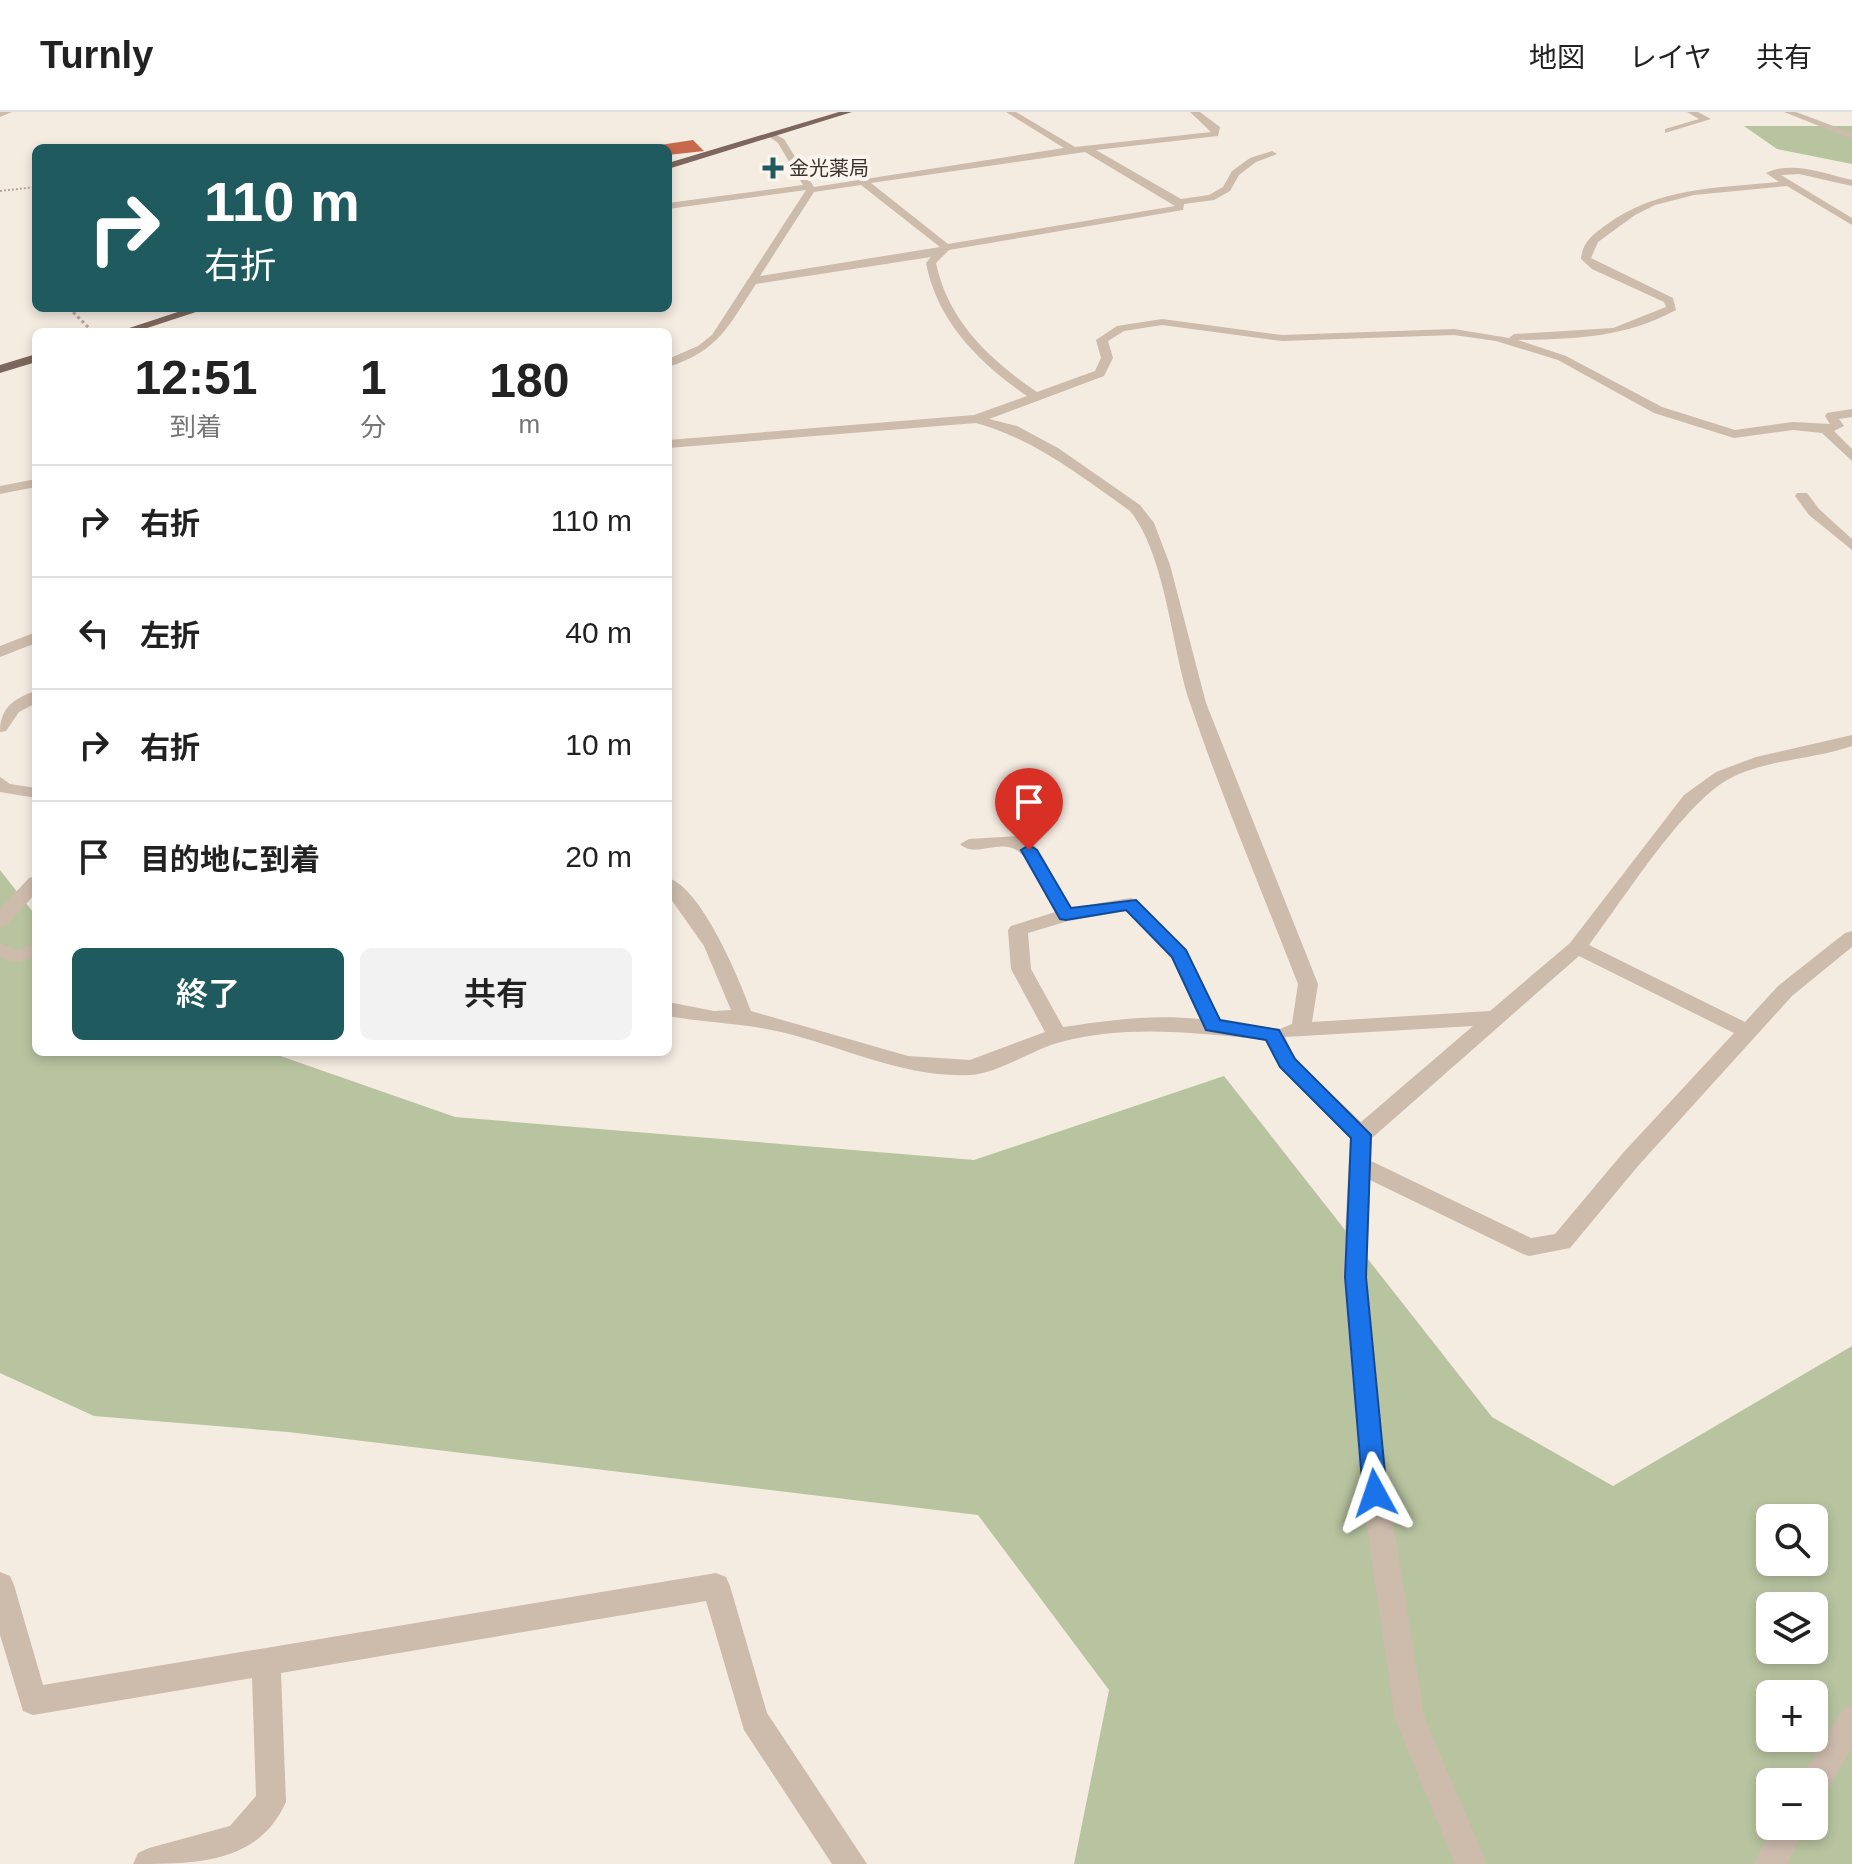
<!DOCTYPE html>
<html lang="ja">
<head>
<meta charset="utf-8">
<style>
  body { margin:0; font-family:Arial,"Noto Sans JP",sans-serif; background:#f2f2f2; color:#222; height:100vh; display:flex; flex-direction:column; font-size:30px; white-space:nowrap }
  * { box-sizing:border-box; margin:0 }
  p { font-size:26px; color:#767676 }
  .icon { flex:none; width:44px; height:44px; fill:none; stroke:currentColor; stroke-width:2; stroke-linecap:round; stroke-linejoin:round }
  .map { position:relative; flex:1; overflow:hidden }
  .sheet { position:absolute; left:32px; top:216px; width:640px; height:728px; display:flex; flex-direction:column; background:#fff; border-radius:12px; box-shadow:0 4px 12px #0003 }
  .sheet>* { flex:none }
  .top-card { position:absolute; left:32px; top:32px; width:640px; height:168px; border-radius:12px; box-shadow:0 4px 12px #0003; background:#1f5a5e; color:#fff; overflow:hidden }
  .fabs { position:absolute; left:1756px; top:1392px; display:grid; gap:16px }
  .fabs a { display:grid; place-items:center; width:72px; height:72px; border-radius:12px; background:#fff; box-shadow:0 4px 12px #0003; font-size:40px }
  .pin { position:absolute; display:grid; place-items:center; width:68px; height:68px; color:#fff; margin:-82px -34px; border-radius:50% 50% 50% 0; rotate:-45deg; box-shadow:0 0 8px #0007 }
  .pin .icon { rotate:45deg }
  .me { position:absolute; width:88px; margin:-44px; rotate:355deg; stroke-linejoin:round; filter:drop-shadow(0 0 6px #0008) }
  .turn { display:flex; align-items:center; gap:28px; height:168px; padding:0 40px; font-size:36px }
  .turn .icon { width:104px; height:104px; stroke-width:2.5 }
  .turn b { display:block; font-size:56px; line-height:68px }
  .eta { display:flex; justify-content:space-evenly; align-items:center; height:136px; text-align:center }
  .eta b { font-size:48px; font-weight:600; line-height:56px }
  .button { display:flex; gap:16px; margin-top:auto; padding:16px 40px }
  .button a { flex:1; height:92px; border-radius:12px; background:#1f5a5e; color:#fff; font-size:32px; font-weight:600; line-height:92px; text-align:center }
  .button a+a { background:#f2f2f2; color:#222 }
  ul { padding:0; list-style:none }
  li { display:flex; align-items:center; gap:24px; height:112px; padding:0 40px; border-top:2px solid #e0e0e0 }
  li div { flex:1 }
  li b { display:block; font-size:30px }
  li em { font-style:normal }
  header { display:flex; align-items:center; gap:48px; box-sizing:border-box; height:112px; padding:0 40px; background:#fff; border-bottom:2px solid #e0e0e0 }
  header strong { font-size:38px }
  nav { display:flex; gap:44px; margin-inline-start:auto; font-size:28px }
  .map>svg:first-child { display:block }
  .green { fill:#b8c4a0; fill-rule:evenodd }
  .building { fill:#c8694b }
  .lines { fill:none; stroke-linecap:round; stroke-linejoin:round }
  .path-far1 { stroke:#b9a596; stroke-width:2; stroke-dasharray:2 2; stroke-linecap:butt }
  .path { stroke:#b9a596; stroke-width:3; stroke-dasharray:3 3; stroke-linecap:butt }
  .minor { fill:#cdbbac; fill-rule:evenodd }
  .major { fill:#7d675c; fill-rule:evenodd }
  .route { fill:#1a73e8; stroke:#114b97; stroke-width:2 }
  .poi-dot { fill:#1f5a5e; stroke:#fbf5ee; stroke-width:3 }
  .labels { text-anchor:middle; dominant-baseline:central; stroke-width:8; stroke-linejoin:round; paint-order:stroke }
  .far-poi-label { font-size:20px; fill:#3b302b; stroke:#fbf5ee; text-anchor:start }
</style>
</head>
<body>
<header>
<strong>Turnly</strong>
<nav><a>地図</a><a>レイヤ</a><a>共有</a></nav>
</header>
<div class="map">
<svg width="1852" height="1752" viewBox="0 0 1852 1752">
  <rect width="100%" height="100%" fill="#f4ebe1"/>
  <path class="green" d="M1744 14H1852V52L1777 37Z
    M0 758 36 804V940H269L455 1005 974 1048 1224 964 1492 1305 1613 1374 1852 1234V1752H1074L1109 1578 978 1403 288 1320 94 1304 0 1261ZM1770 1406H1814V1450H1770ZM1770 1494H1814V1538H1770ZM1770 1582H1814V1626H1770ZM1770 1670H1814V1714H1770Z"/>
  <path class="building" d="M693 28 704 39 668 43V36H640Z"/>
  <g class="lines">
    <path class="path-far1" d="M0 79 36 75"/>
    <path class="path" d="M69 196 93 220"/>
    <path class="minor" d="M0 0H12L0 5Z
      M1006 0H1016L1075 35 1211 20 1190 0H1200L1220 15 1218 24 1096 38 1181 87 1209 83 1223 75 1232 59 1250 46 1272 39 1277 42 1256 50 1239 63 1230 79 1214 88 1184 92 1183 98 949 138 936 151C948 209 990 248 1037 280L1095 259 1101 246 1096 228 1117 214 1162 207 1282 223 1454 217 1509 226 1514 222 1613 216 1666 195 1664 190 1592 157 1581 147C1582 131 1593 122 1606 113 1658 75 1717 76 1779 70L1766 61C1791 48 1826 62 1852 68V74L1799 62 1781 63 1852 106V113L1787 74 1694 83 1655 93 1635 103 1598 130 1591 146 1673 186 1676 198C1624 226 1575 227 1518 228L1566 244 1662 295 1735 318 1793 310 1830 312 1825 304 1827 301 1852 297V305L1839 307 1844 314 1834 319 1852 337V349L1822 321 1793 318 1734 326 1654 301 1558 248 1496 229 1454 223 1282 229 1162 213 1124 219 1108 229 1113 246 1104 264 989 307 1017 314 1058 336 1140 393 1154 411 1170 453 1206 591 1318 872 1312 910 1490 899 1570 831 1684 683 1716 660 1756 645 1852 623V634C1812 648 1765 647 1727 668 1681 695 1623 788 1589 833L1745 910 1778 874 1845 821 1852 819V835L1792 884 1638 1054 1570 1136 1529 1144 1521 1141 1370 1068 1367 1165 1388 1381 1425 1607 1487 1752H1455L1395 1607 1362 1381 1343 1165 1350 1025 1280 956 1266 928C1197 921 1129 912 1061 930 1033 937 998 962 970 963 904 966 844 935 781 920 743 911 706 911 668 904V890L714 899 731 898 704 834 668 783V766C701 775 740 868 751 899L908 944 970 948 1045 920 1011 857 1008 818 1011 814 1055 800C1045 782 1035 753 1019 740 1002 725 975 747 960 732L969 727 1019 724 1035 734 1071 796 1130 786 1137 788 1186 838 1221 909 1280 917 1292 912 1298 872C1262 779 1222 686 1190 591 1171 534 1166 444 1130 399 1081 364 1034 327 976 311L668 336V328L974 303 1027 284C979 251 937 209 926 151L931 145 756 172C728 214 720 238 668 255V247L698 234 712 223 806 78 668 97V91L803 73 778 31 767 23 771 20 784 27 814 75 1064 36ZM1085 40 1175 94 948 132 871 71ZM861 73 940 135 760 164 814 80ZM1126 799 1171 846 1200 907C1153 902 1110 908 1063 915L1031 857 1028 821 1068 809ZM1579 844 1734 921 1622 1042 1555 1122 1531 1126 1371 1049 1372 1026ZM1473 914 1361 1010 1295 947 1285 925Z
      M1687 0H1698L1711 7 1665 21V17L1699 7Z
      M1784 0H1796L1852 21V27Z
      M36 367V375L0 382V374Z
      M1797 381H1807L1819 397 1852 427V438L1809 403 1795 384Z
      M36 520V531L0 545V534Z
      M36 579V591L19 600 6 619 0 620C0 597 13 586 36 579Z
      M0 665 10 672 36 676V686L0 680Z
      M36 764V781L7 813 0 815V797L29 766Z
      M0 831 16 838 36 832V845C22 849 14 853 0 845Z
      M0 1460 10 1464 14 1473 43 1573 716 1461 726 1465 730 1474 767 1601 867 1752H832L744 1618 706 1489 281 1561 286 1690C258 1752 196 1752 133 1752L138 1741 149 1736 230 1714 256 1684 252 1566 33 1603 23 1599 0 1523Z
      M1852 1593V1636L1825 1682 1814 1686V1670H1799L1842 1598Z
      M1773 1714H1805L1787 1752H1754Z"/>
    <path class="major" d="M839 0H852L668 57V51Z
      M190 196H208L135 220H117Z
      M36 242V250L0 261V253Z"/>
  </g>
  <path class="route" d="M1029 733 1037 738 1071 796 1136 788 1186 838 1220 908 1279 918 1295 947 1371 1023 1366 1165 1387 1381 1383 1389 1375 1392 1366 1389 1363 1381 1345 1165 1351 1026 1280 955 1266 928 1206 918 1172 845 1126 798 1066 808 1060 807 1021 738Z"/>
  <path class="poi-dot" d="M769 44h8v8h8v8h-8v8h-8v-8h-8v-8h8z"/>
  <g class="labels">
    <g class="far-poi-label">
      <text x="789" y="56">金光薬局</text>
    </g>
  </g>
</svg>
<div class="fabs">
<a><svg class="icon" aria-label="search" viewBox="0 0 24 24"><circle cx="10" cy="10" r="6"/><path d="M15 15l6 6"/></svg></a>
<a><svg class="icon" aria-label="layers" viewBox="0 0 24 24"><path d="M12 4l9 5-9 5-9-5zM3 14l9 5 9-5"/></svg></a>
<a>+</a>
<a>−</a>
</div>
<div class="pin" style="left:1029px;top:738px;background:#d93025"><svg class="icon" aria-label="arrive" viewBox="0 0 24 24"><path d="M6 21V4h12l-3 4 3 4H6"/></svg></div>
<svg class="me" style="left:1375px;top:1381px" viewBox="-20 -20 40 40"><path d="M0-17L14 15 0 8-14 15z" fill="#1a73e8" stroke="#fff" stroke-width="4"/></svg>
<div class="top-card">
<div class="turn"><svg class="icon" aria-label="right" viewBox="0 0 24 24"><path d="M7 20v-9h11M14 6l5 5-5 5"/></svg><div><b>110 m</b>右折</div></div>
</div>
<section class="sheet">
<div class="eta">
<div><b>12:51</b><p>到着</p></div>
<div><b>1</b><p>分</p></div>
<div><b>180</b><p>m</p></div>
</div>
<ul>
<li><svg class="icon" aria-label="right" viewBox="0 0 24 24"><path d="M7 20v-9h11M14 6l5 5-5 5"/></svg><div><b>右折</b></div><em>110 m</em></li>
<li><svg class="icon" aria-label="left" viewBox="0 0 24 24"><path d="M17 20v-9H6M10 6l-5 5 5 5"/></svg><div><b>左折</b></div><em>40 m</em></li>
<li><svg class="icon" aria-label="right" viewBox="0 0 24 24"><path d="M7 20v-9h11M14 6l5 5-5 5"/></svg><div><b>右折</b></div><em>10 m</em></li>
<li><svg class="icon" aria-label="arrive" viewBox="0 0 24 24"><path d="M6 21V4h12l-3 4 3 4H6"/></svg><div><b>目的地に到着</b></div><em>20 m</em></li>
</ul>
<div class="button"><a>終了</a><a>共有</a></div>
</section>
</div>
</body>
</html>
